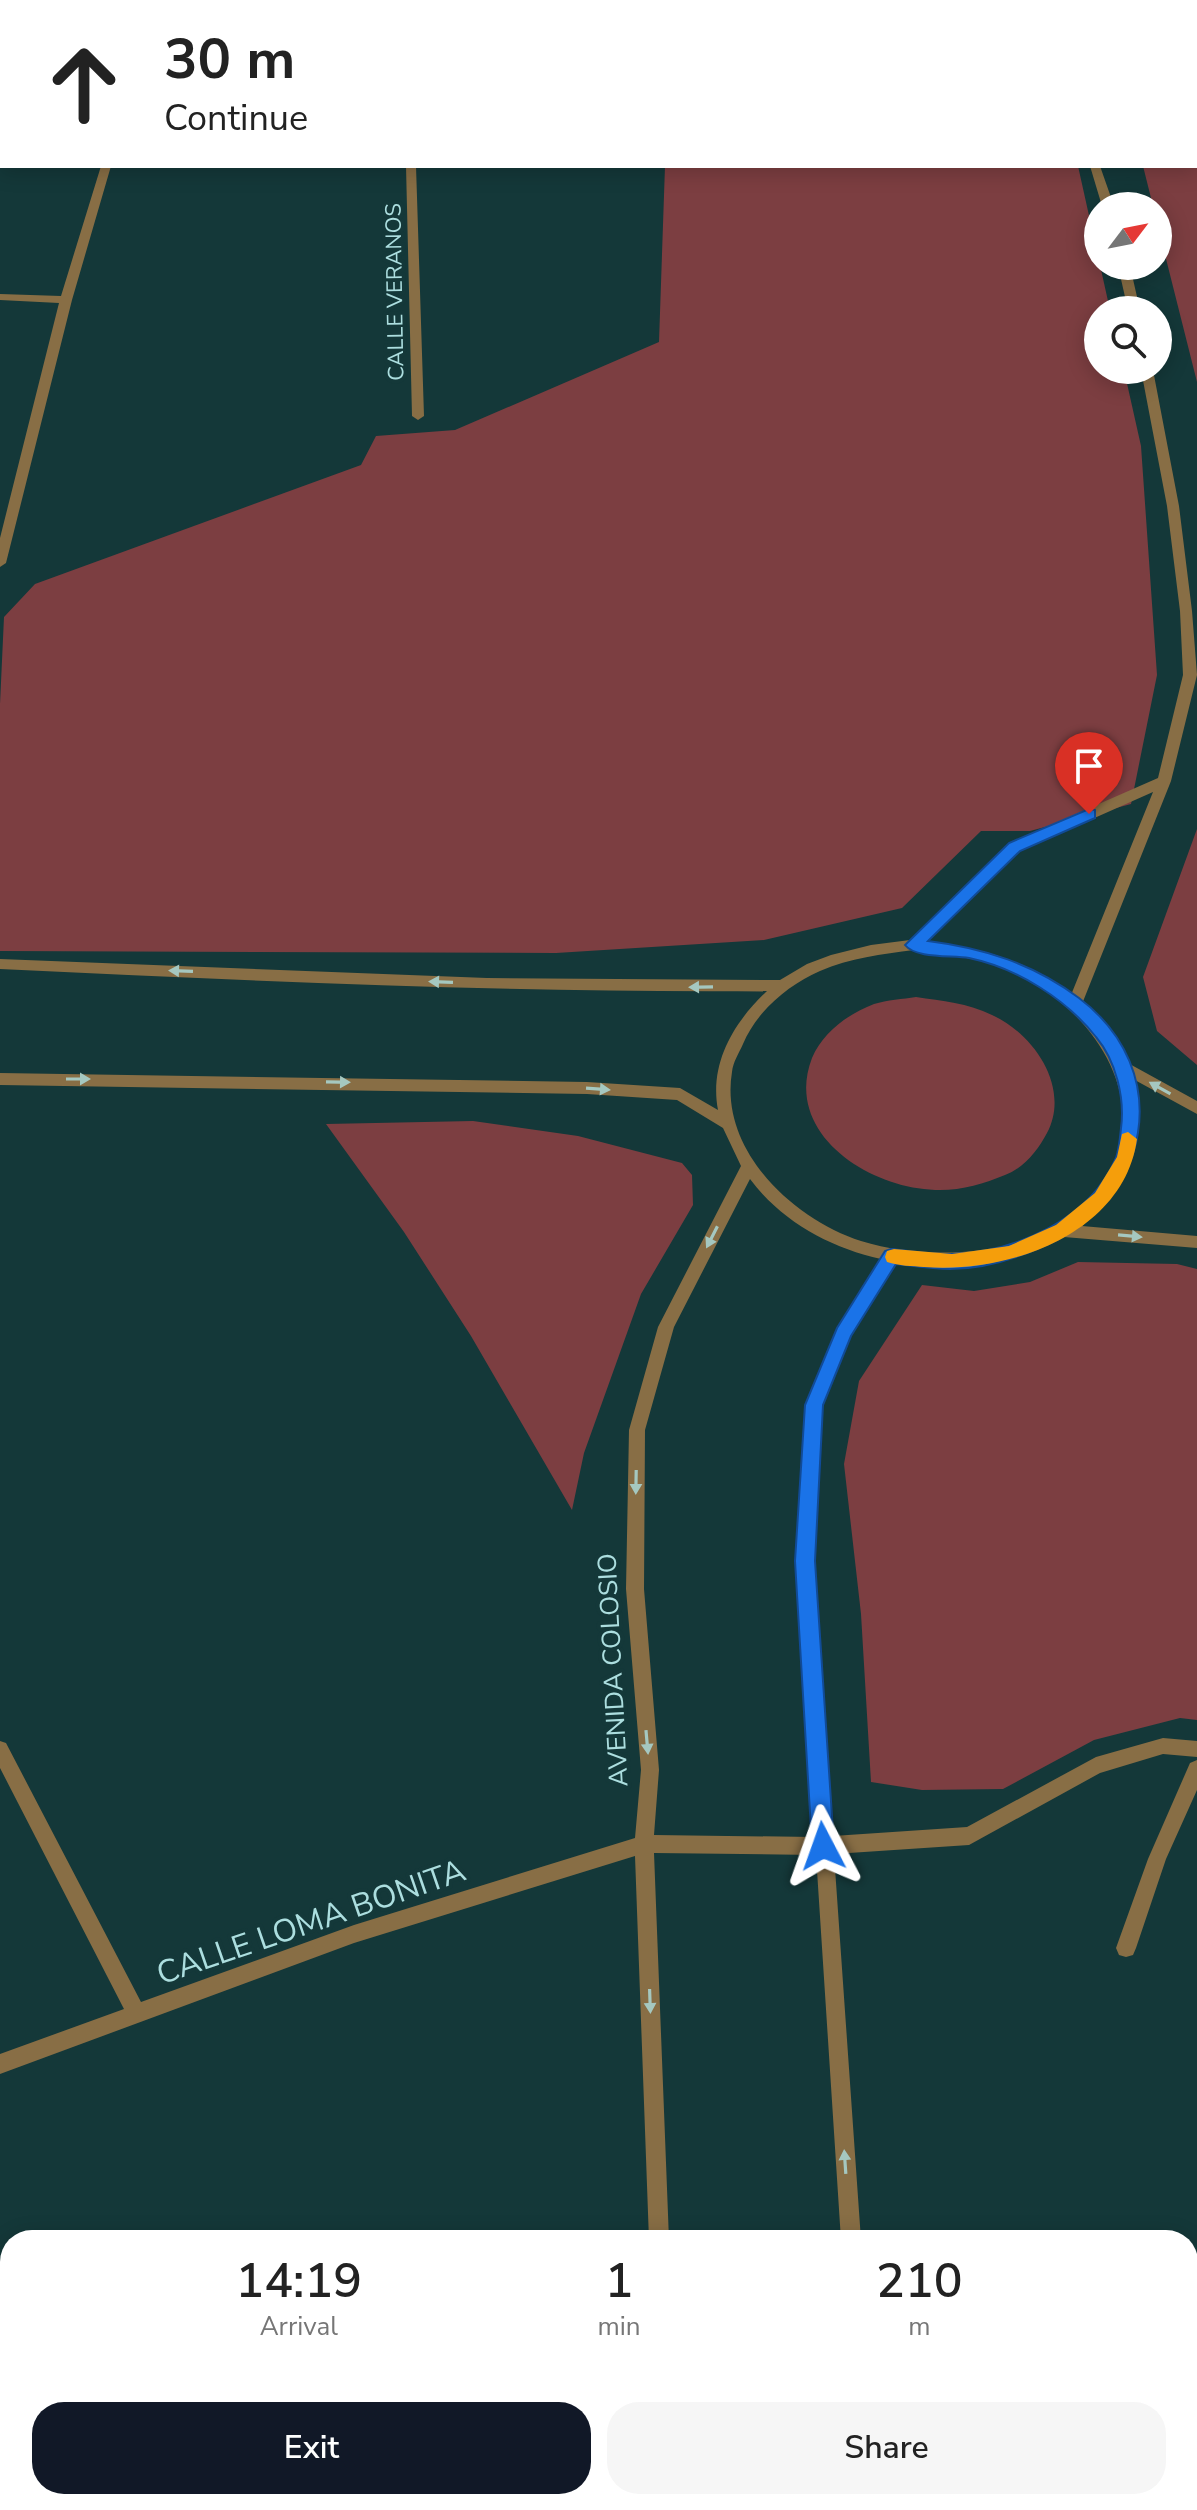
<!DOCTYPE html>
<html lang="en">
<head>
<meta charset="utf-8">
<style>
  body { margin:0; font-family:"Nunito Sans",sans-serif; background:#f6f6f6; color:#222; height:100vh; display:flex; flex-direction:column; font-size:30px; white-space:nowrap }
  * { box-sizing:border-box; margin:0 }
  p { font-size:26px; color:#767676 }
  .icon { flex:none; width:44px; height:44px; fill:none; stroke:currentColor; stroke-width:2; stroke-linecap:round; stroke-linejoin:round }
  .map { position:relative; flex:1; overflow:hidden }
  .sheet { position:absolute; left:0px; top:2230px; width:1198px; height:280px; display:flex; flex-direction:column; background:#fff; border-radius:32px 32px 0 0; box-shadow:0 4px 20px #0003 }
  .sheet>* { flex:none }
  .guide { position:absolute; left:0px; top:0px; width:1198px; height:168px; box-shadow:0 4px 20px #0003; background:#fff; color:#222; overflow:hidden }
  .needle { width:52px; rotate:58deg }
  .fabs { position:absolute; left:1084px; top:192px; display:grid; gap:16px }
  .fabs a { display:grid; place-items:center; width:88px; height:88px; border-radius:50%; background:#fff; box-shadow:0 4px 20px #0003; font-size:40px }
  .pin { position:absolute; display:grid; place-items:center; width:68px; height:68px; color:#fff; margin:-82px -34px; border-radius:50% 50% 50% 0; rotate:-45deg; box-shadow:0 0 8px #0007 }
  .pin .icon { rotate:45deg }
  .me { position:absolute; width:88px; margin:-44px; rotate:356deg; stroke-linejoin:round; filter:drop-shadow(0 0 6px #0008) }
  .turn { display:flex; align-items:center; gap:28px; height:168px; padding:0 32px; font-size:36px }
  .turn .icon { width:104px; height:104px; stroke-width:2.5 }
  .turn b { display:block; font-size:56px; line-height:68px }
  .eta { display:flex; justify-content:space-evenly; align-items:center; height:136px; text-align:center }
  .eta b { font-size:48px; font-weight:600; line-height:56px }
  .action { display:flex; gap:16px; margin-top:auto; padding:16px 32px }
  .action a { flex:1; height:92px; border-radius:32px; background:#111827; color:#fff; font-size:32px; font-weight:600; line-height:92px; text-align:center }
  .action a+a { background:#f6f6f6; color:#222 }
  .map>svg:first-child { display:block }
  .green { fill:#7c3e41 }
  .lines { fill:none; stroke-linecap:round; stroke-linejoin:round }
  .street { fill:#886e45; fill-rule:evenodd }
  .oneway { fill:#a5c8c0 }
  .route { fill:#1a73e8; stroke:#114b97; stroke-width:2 }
  .slow { fill:#f59e0b }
  .labels { text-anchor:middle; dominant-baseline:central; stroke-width:8; stroke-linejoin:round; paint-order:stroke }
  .far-street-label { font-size:22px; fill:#acdedf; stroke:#143839 }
  .street-label { font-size:26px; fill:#acdedf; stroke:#143839 }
  .near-street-label { font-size:32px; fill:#acdedf; stroke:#143839 }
</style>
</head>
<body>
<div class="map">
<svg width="1197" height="2510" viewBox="0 0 1197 2510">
  <rect width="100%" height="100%" fill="#143839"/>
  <path class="green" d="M1073 0H1197V382L1158 227V206H1153L1143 166H1196V2Z
    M665 166H1078L1110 310H1098V370H1124L1141 446 1157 675 1131 804 1030 831H981L902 908 764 940 556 953 0 951V704L4 617 35 584 361 465 376 436 455 430 659 342Z
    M1197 829V1065L1157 1031 1143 977Z
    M916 997C942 1001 968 1003 992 1015 1034 1034 1071 1088 1047 1133 1038 1150 1024 1168 1005 1175 983 1184 960 1191 935 1190 868 1188 783 1133 812 1058 823 1032 848 1014 874 1004 887 1000 903 999 916 997Z
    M473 1121 578 1136 682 1163 692 1175 693 1205 641 1294 584 1453 572 1510 471 1336 404 1232 326 1124Z
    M1078 1262 1177 1264 1197 1269V1720L1180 1718 1094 1740 1003 1789 922 1790 871 1782 861 1614 844 1464 859 1381 922 1285 974 1291 1030 1282Z"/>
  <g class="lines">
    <path class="street" d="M1034 0H1044L1045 2H1035Z
      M101 166H111L72 300 6 563 0 567V538L59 303 0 300V294L61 296Z
      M406 166H416L424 416 418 420 412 416Z
      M1090 166H1100L1114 206H1102Z
      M1118 266H1130L1140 310H1128Z
      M1141 370H1153L1179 506 1192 611 1197 675 1171 781 1082 1004 1106 1030 1126 1062 1197 1101V1114L1133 1079C1153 1132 1122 1192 1082 1226L1197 1236V1248L1064 1237 1031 1251 989 1262 953 1266 896 1262 850 1336 822 1405 814 1561 833 1836 967 1827 1096 1757 1163 1738 1197 1741V1757L1163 1754 1100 1773 969 1845 834 1854 861 2240H841L816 1855 654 1853 669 2240H649L635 1856 354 1943 0 2074V2054L124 2009 0 1768V1741L6 1743 141 2002 354 1925 635 1838 641 1770 626 1589 629 1430 658 1327 741 1166 723 1128 677 1100 587 1094 0 1085V1073L587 1082 680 1088 718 1110C709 1063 734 1022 767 991 511 993 256 981 0 969V959L487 978 780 980 807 964 831 955 871 945 910 940 1010 843 1158 778 1183 675 1180 611 1167 506ZM1153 792 1071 995C1029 960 980 948 927 941L1020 851ZM914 950C948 955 983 958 1014 972 1110 1018 1170 1132 1075 1213 1045 1239 1001 1250 962 1252 929 1254 893 1251 861 1241 793 1219 719 1150 732 1072 733 1062 739 1053 743 1044 757 1011 788 985 820 971 850 958 882 954 914 950ZM750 1179C781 1221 830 1248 881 1259L837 1328 806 1405 796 1561 814 1837 654 1835 659 1770 644 1589 645 1430 674 1327Z
      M1197 1760V1790L1166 1859 1136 1948 1133 1955 1126 1957 1119 1955 1116 1948 1148 1859 1190 1763Z
      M658 2500H680L681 2510H659Z
      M858 2500H880L881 2510H859Z"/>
  </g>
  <defs><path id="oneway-solid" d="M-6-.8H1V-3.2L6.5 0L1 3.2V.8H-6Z" transform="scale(2)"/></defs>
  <g class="oneway">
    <use href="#oneway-solid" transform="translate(181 971) rotate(-178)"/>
    <use href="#oneway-solid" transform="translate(441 982) rotate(-178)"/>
    <use href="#oneway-solid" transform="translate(701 987) rotate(179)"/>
    <use href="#oneway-solid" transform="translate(78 1079)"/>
    <use href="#oneway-solid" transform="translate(338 1082) rotate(1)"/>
    <use href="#oneway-solid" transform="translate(1160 1088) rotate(-151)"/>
    <use href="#oneway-solid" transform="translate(598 1089) rotate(4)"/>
    <use href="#oneway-solid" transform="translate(1130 1236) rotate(5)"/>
    <use href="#oneway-solid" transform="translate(712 1237) rotate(117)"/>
    <use href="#oneway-solid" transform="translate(636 1482) rotate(91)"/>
    <use href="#oneway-solid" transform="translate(647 1742) rotate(85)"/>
    <use href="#oneway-solid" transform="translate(650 2001) rotate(88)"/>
    <use href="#oneway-solid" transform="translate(845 2162) rotate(-94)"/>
  </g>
  <path class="route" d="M1089 809 1095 810V818L1020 851 928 941C984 948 1034 964 1079 998 1176 1071 1151 1201 1044 1246 1015 1259 982 1269 950 1269 932 1269 914 1266 896 1264L851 1336 823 1405 815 1561 834 1846 831 1853 823 1856 815 1853 812 1846 795 1561 805 1405 837 1328 885 1251 891 1249C911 1251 932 1255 952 1254 1016 1252 1090 1220 1116 1158 1119 1149 1120 1138 1121 1128 1125 1098 1116 1061 1096 1037 1066 999 1017 968 969 958 952 955 916 959 905 945L1009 843Z"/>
  <path class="slow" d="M1128 1132 1137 1139C1124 1234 1008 1274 924 1267 912 1266 899 1266 887 1262L885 1257 887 1251 894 1249 952 1254 1009 1246 1056 1225 1095 1193 1117 1157 1122 1134Z"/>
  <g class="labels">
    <g class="far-street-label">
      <text transform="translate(395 292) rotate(-91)">CALLE VERANOS</text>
    </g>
    <g class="street-label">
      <text transform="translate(613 1670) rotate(-93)">AVENIDA COLOSIO</text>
    </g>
    <g class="near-street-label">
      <text transform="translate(311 1922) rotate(-19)">CALLE LOMA BONITA</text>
    </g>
  </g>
</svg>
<div class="fabs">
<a><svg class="needle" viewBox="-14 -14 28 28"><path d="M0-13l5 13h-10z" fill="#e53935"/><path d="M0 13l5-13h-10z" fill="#767676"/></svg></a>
<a><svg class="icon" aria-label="search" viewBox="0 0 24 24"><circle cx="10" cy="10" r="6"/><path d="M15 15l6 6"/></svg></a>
</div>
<div class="pin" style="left:1089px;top:814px;background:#d93025"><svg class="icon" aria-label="arrive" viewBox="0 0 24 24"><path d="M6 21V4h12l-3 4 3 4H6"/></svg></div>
<svg class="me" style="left:823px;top:1846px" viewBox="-20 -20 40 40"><path d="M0-17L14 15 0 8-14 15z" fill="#1a73e8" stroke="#fff" stroke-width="4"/></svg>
<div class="guide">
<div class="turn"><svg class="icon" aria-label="ahead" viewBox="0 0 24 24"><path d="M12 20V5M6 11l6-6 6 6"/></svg><div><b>30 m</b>Continue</div></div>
</div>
<section class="sheet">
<div class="eta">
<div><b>14:19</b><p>Arrival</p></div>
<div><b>1</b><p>min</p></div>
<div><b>210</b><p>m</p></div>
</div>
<div class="action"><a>Exit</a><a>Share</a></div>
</section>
</div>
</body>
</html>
